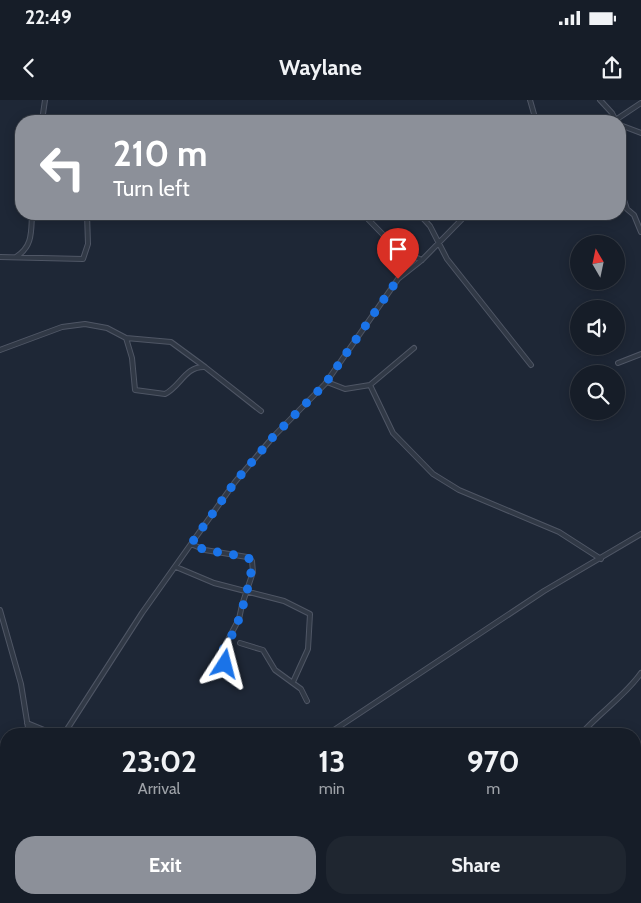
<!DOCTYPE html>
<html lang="en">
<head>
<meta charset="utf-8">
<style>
  body { margin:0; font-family:Cabin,sans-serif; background:#1f2630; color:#f1f3f6; height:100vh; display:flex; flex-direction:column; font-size:19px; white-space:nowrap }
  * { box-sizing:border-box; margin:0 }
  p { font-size:16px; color:#9ea2a8 }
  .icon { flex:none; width:28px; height:28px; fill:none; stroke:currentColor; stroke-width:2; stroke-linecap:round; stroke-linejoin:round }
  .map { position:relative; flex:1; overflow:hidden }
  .drawer { position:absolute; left:0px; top:628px; width:641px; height:176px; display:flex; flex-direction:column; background:#161d28; border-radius:20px 20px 0 0; box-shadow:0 2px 12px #0003,0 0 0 1px #353b45 }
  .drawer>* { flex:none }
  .guide { position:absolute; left:15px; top:15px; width:611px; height:105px; border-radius:20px; box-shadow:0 2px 12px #0003,0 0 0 1px #353b45; background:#8c9099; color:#fff; overflow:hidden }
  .needle { width:32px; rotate:351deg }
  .fabs { position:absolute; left:570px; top:135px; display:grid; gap:10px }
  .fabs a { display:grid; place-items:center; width:55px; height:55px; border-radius:50%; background:#161d28; box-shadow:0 2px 12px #0003,0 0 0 1px #353b45; font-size:25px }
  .pin { position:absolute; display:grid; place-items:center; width:42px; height:42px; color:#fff; margin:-51px -21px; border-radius:50% 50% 50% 0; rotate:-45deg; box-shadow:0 0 5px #0007 }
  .pin .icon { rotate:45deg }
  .me { position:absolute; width:55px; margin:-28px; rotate:9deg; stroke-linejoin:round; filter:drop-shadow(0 0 4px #0008) }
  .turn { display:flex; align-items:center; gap:18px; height:105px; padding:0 15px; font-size:22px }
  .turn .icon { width:65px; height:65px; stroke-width:2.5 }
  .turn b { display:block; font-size:35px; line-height:42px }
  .eta { display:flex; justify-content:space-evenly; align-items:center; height:85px; text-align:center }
  .eta b { font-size:30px; font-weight:700; line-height:35px }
  .primary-button { display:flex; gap:10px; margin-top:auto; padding:10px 15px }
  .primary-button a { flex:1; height:58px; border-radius:20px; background:#8c9099; color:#fff; font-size:20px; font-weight:700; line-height:58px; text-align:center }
  .primary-button a+a { background:#1f2630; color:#f1f3f6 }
  .status { display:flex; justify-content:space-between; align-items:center; height:35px; padding:0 25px; background:#161d28; direction:ltr }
  .status svg { height:14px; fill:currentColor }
  header { display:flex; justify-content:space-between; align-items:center; height:65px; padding:0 15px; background:#161d28; font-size:22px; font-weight:700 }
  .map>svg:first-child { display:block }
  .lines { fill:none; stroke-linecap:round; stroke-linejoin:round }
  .street-casing { stroke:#4f5665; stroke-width:6 }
  .street { stroke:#313946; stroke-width:4 }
  .route { stroke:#1a73e8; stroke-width:9; stroke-dasharray:0 16.2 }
</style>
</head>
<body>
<div class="status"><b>22:49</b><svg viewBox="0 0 49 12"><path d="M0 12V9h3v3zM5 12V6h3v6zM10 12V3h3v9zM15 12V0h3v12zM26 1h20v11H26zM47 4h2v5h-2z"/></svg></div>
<header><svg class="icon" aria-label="back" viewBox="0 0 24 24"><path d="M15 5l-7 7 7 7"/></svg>Waylane<svg class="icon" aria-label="share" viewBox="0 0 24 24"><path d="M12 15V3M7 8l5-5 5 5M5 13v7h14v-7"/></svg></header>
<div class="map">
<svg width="641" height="803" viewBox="0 0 641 803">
  <rect width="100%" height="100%" fill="#1e2736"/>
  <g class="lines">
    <defs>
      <path id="street" d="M530 0 536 21
        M600 0 612 13 616 21
        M42 21 45 0
        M614 21 641 3
        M620 25 641 33
        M620 88 627 109 634 115 641 132
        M363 114 398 150 422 160
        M419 114 430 126 447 159 531 265
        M0 157 83 159 88 144 87 114
        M16 157C33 146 31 132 32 114
        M126 238 171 242 205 267
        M0 250 62 227 85 224 107 228 126 238 132 258 135 290 165 294C181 286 185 266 205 267L261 311
        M618 263 641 254
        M327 282 345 289 370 285 393 333 433 374 459 390 559 432 601 459
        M370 285 414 248
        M191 444 205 450 247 457 252 461 253 472 242 505 239 519 222 551V558L234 572
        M176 467 214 483 284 501 310 514 308 549 293 582
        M0 510 21 584 29 634
        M240 543 263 550 275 570 301 589 307 601
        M27 623 54 634
        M64 634 142 513 235 382 273 337 325 284 398 179 422 160 467 114
        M328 634 544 491 641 434
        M581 634C600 612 625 596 641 573
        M635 707H641
        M0 777 6 766
        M526 798 531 803
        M603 798 605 803
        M59 803 67 798"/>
    </defs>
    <use href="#street" class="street-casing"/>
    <use href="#street" class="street"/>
  </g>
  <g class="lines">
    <path class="route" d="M225 564C223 561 221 557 222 553 223 546 232 537 235 529 240 519 253 473 252 461L247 457 205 450 191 444 235 382 273 337 325 284 398 179"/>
  </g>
</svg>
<div class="fabs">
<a><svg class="needle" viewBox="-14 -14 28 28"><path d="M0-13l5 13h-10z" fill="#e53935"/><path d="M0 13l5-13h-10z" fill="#9ea2a8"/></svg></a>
<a><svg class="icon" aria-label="sound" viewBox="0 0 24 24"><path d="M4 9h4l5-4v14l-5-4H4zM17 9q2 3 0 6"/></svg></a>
<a><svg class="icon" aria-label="search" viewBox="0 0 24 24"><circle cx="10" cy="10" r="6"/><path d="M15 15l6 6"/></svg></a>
</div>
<div class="pin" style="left:398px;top:179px;background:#d93025"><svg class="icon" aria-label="arrive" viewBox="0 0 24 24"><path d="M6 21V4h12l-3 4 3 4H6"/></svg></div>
<svg class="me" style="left:225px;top:564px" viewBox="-20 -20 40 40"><path d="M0-17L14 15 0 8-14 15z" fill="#1a73e8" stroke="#fff" stroke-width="4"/></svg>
<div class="guide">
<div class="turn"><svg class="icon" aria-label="left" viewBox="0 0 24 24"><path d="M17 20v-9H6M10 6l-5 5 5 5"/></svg><div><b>210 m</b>Turn left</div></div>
</div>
<section class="drawer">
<div class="eta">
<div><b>23:02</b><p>Arrival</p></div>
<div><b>13</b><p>min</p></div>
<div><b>970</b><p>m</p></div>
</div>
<div class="primary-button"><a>Exit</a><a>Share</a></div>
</section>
</div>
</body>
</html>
